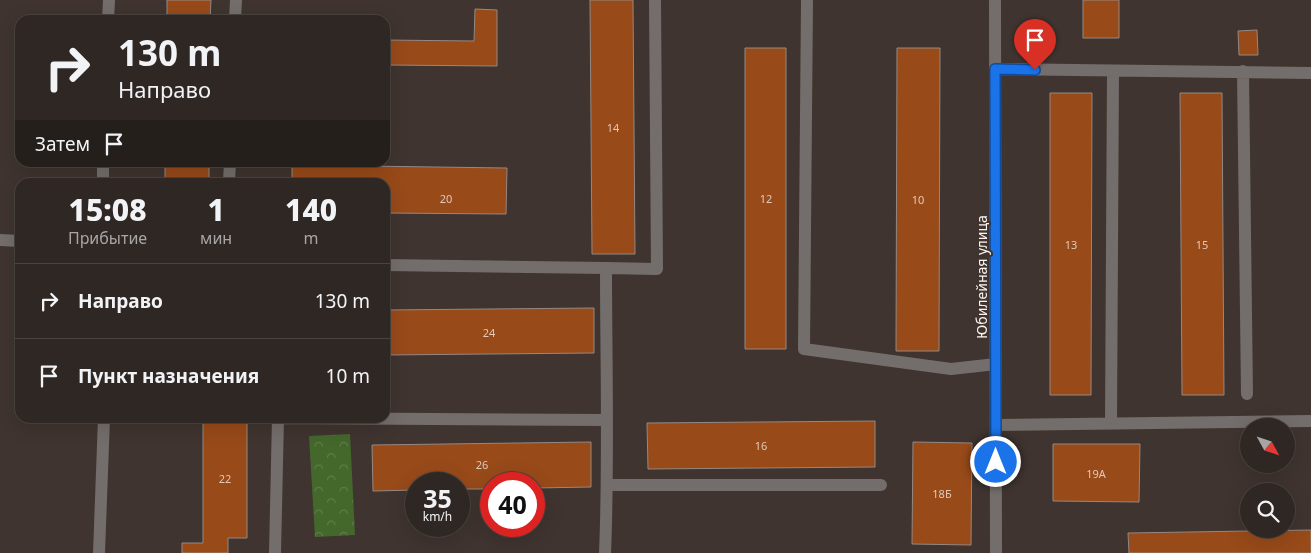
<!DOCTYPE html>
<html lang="ru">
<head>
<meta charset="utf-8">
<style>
  body { margin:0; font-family:"Noto Sans",sans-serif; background:#372f2b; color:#f1f3f6; height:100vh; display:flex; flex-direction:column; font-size:19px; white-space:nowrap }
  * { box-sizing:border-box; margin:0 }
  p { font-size:16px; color:#a7a5a6 }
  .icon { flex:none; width:28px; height:28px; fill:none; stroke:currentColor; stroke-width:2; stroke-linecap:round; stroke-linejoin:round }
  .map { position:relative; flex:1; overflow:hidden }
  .panel { position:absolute; left:15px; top:178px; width:375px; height:245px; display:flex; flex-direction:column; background:#2f2723; border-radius:15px; box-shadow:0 5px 20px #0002,0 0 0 1px #4a4441 }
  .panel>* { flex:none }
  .banner { position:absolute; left:15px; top:15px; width:375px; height:152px; border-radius:15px; box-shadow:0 5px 20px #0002,0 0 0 1px #4a4441; background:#2f2723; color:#f1f3f6; overflow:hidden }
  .needle { width:32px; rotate:130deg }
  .tools { position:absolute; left:1240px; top:418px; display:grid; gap:10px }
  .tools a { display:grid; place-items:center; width:55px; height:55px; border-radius:50%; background:#2f2723; box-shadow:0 5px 20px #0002,0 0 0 1px #4a4441; font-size:25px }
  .speed { position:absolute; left:405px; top:472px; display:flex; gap:10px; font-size:25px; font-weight:700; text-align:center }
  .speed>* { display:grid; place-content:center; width:65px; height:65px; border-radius:50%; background:#2f2723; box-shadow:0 5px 20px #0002,0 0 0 1px #4a4441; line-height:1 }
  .speed small { font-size:12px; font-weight:400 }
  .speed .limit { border:8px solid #d22; background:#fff; color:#111 }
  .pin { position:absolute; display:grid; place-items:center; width:42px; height:42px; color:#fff; margin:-51px -21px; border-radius:50% 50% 50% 0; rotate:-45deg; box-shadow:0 0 5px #0007 }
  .pin .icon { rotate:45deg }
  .me { position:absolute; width:55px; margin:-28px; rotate:0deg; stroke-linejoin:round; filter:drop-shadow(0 0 4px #0008) }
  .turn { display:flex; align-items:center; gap:18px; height:105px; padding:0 20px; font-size:22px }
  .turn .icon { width:65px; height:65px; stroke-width:2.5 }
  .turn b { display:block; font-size:35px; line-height:42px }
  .then { display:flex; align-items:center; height:48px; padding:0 20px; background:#0003; gap:10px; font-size:19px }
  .eta { display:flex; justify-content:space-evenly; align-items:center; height:85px; text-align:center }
  .eta b { font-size:30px; font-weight:800; line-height:35px }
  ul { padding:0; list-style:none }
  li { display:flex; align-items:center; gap:15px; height:75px; padding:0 20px; border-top:1px solid #4a4441 }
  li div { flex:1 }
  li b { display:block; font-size:19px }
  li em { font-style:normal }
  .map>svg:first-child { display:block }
  .park { fill:url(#park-crowns) }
  .building { fill:#984a19; stroke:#958882 }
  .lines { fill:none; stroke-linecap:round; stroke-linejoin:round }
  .minor { stroke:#736e6b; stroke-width:12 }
  .route-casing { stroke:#114b97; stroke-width:12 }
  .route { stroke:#1a73e8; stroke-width:9 }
  .labels { text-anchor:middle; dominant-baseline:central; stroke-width:4; stroke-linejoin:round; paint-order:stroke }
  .number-label { font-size:11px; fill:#e1c8b9 }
  .street-label { font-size:14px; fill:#f9f2ee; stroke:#3f342f }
</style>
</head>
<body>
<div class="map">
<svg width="1311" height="553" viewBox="0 0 1311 553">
  <defs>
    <pattern id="park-crowns" width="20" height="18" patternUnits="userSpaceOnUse" patternTransform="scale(1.25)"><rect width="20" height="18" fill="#44672c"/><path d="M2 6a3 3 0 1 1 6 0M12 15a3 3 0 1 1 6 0" fill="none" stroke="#607d4b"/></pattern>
  </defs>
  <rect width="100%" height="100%" fill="#3f342f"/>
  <path class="park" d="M350 434 355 535 315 537 309 436Z"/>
  <path class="building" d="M167 0H211L210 20H167Z
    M590 0H633L635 254H592Z
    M1083 0H1119V38H1083Z
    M475 9 497 10V66L385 65V40L474 41Z
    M1257 30 1258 55H1239L1238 31Z
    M745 48H786V349H745Z
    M897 48H940L939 351H896Z
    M1050 93H1092L1091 395H1050Z
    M1180 93H1222L1224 395H1182Z
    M165 162H209V182H165Z
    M292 165 507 168 506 214 385 213V182H292Z
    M594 308V353L385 355V310Z
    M203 418H247V538H228V553H182V543H203Z
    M875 421V467L648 469 647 423Z
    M591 442V487L534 488V484H491V489H459V484H416V490L373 491 372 445Z
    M913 442 972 443 971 545 912 544Z
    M1053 444H1140L1139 502 1053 501Z
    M1311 530V553H1129L1128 533Z"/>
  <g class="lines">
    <path class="minor" d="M807 0 804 349 951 369 996 364
      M995 0 996 553
      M108 20 109 0
      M235 20 236 0
      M995 69 1311 73
      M1243 71 1247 394
      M103 182V162
      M229 182 230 162
      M0 240 20 241
      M385 265 606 268
      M278 418 605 420
      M1111 423 1113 72
      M996 425 1311 421
      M608 485H881
      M99 553 104 418
      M275 553 278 418
      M605 553C609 458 606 363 606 268L657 269 655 0"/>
  </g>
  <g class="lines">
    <defs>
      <path id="route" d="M996 462 995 69 1035 70"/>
    </defs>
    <use href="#route" class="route-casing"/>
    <use href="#route" class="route"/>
  </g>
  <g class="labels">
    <g class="number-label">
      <text x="613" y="127">14</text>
      <text x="446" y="198">20</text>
      <text x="766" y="198">12</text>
      <text x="918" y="199">10</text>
      <text x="1071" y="244">13</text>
      <text x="1202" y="244">15</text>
      <text x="489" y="332">24</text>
      <text x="761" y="445">16</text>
      <text x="482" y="464">26</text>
      <text x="1096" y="473">19А</text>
      <text x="225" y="478">22</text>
      <text x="942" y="493">18Б</text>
    </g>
    <g class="street-label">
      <text transform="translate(981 277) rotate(-90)">Юбилейная улица</text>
    </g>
  </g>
</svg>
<div class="tools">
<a><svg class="needle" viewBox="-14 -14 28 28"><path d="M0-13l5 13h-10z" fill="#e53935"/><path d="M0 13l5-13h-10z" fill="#a7a5a6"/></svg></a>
<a><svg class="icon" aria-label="search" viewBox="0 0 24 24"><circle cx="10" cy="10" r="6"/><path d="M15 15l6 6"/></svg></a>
</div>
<div class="speed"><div>35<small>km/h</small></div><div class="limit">40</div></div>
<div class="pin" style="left:1035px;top:70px;background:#d93025"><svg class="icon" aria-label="arrive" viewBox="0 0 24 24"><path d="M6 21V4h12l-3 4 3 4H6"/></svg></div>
<svg class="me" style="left:996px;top:462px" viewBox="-20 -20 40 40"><circle r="17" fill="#1a73e8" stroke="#fff" stroke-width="3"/><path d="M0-11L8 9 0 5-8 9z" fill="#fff"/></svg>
<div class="banner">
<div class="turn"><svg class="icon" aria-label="right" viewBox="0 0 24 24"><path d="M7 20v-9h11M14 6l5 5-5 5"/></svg><div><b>130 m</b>Направо</div></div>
<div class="then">Затем<svg class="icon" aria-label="arrive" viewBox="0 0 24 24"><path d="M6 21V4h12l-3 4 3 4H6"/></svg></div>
</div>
<section class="panel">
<div class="eta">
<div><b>15:08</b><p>Прибытие</p></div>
<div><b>1</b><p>мин</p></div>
<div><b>140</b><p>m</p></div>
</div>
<ul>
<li><svg class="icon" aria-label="right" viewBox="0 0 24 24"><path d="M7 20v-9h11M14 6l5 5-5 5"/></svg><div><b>Направо</b></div><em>130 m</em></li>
<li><svg class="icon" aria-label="arrive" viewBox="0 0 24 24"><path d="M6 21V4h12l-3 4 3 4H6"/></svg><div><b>Пункт назначения</b></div><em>10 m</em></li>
</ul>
</section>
</div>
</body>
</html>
